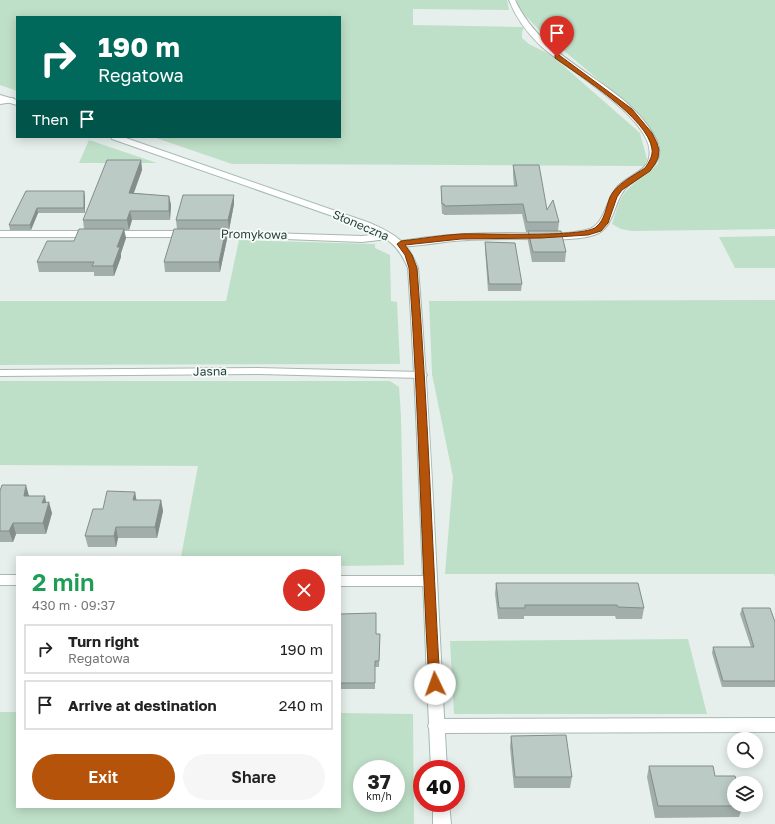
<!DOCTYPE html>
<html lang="en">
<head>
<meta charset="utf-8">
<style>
  body { margin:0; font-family:"Golos Text",sans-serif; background:#f6f6f6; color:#222; height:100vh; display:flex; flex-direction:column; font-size:15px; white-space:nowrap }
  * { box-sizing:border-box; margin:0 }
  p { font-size:13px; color:#767676 }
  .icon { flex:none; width:22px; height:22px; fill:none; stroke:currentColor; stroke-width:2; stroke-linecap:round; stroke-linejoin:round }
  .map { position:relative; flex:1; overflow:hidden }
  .drawer { position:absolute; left:16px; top:556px; width:325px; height:252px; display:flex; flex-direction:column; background:#fff; border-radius:0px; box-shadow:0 2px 10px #0003 }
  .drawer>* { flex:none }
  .guide { position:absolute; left:16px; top:16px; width:325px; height:122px; border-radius:0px; box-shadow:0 2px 10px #0003; background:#00695c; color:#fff; overflow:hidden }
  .controls { position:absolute; left:727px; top:732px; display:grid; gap:8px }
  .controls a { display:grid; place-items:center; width:36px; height:36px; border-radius:50%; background:#fff; box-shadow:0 2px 10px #0003; font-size:20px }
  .speed { position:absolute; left:353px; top:760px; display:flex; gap:8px; font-size:20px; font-weight:700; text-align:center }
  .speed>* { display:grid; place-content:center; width:52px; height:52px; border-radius:50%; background:#fff; box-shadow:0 2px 10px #0003; line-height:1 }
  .speed small { font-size:10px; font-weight:400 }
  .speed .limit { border:6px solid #d22; background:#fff; color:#111 }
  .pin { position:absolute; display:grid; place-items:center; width:34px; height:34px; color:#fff; margin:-41px -17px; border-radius:50% 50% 50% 0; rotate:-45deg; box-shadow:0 0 4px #0007 }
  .pin .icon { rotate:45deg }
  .me { position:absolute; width:44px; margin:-22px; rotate:357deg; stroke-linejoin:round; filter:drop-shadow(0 0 3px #0008) }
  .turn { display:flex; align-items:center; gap:14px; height:84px; padding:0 16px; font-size:18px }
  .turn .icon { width:52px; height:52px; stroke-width:2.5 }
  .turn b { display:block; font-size:28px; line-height:34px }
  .then { display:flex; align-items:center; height:38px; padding:0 16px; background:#0003; gap:8px; font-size:15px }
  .round { display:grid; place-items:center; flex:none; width:42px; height:42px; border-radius:21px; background:#f6f6f6 }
  .overview { display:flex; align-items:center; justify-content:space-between; height:68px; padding:0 16px }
  h1 { font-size:24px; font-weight:600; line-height:30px; color:#1e9e55 }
  .primary-button { display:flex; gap:8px; margin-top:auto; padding:8px 16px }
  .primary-button a { flex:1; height:46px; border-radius:24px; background:#b45309; color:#fff; font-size:16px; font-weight:600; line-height:46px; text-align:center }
  .primary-button a+a { background:#f6f6f6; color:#222 }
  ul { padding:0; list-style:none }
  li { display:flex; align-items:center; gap:12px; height:50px; margin:0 8px 6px; padding:0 8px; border:2px solid #e0e0e0; border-radius:0px }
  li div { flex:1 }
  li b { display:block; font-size:15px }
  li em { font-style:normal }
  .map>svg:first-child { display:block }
  .green { fill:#bfe0c8; fill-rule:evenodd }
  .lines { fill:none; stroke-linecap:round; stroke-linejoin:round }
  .street-casing { stroke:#a8b8b2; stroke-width:2 }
  .secondary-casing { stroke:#a4bbb3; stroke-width:2 }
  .street { fill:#fff; fill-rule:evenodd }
  .secondary { fill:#fff; fill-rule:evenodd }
  .wall { fill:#a1aea9 }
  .shaded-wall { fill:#838d89 }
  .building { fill:#bbcac4; stroke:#838d89 }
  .route { fill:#b45309; stroke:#753606 }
  .labels { text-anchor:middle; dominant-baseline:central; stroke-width:3.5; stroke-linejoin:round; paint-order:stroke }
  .street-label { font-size:12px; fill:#24423a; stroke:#f7fbf9 }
</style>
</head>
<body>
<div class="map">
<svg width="775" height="824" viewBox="0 0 775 824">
  <rect width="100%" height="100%" fill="#e6efeb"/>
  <path class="green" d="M0 0H507L509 10 413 9V25L524 27 522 32V38L529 44 551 55 640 133 647 159 644 166 232 164 153 137H340V17H17V91L0 85Z
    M517 0H775V229L632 231 621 229 612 224C616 213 619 197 628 189 637 180 649 173 658 164L660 145 647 125 635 110 540 31 520 10 516 2Z
    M89 140 157 163H79Z
    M775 236V268H735L719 237Z
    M239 240 375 244V248L390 255 391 301 397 302 400 364 0 365V301H226Z
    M775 300V577L774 574H445L453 477 432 374 429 301Z
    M0 381H390L399 387 401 416 404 565 340 566V557H181L198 466 0 465Z
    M688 639 707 714H454L450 641Z
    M0 712H17V807H340V713L413 714 414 824H0ZM362 769H396V803H362Z"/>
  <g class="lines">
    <defs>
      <path id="street" d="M509 0H515C546 67 628 81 657 141 667 164 643 174 629 185 614 197 616 223 599 233 581 242 541 239 521 239 499 239 477 239 454 241 442 242 406 248 398 246L396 244 398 242 401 241C436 235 471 233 507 233 532 233 560 236 586 230 606 226 605 199 618 186 627 176 646 172 649 158 659 121 566 69 542 47 527 33 516 18 509 0Z
        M10 98H13V102L0 104V100Z
        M0 231H187L192 234 187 237H0Z
        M210 231 362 236 388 233 393 236 388 239 362 242 207 236 205 234Z
        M258 368 421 372 425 373 427 375 425 377 421 378 258 374 0 376V370Z
        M0 575H17V585H0Z
        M340 576H429L434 577 436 581 434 585 429 586H340Z
        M775 718V732L436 733 430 731 428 726 430 721 436 719Z"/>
      <path id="secondary" d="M0 95 17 100V105L0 100Z
        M111 137H123L370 223C395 234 408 242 418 268 432 435 437 602 447 769H431C423 602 419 435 408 268 398 244 386 237 364 227L112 139Z
        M433 803H449L451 824H433Z"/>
    </defs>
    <use href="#street" class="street-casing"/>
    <use href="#secondary" class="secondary-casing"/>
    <use href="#street" class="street"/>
    <use href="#secondary" class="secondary"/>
  </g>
  <path class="wall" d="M141 160 142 170 134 193 169 196 171 205 170 220H132L129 230H124L126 238 121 253V257L114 276H94V272H39L37 262 74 241 84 229 83 220Z
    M513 165 547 210 559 222 558 231 566 252 565 262H532L528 241V232H526L522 214 444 215V214H442L441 196V186H514L513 175Z
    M26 191 85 196V213H38L31 230H10L9 225Z
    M234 195V204L229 230H226L227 239 220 272H165L164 262 177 229 176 220Z
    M485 242 522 284 521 291H488L485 249Z
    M0 491 29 496 46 502 52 513 46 534H16L13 542H0Z
    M135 492 136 500H161L163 511 157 538H118L116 547H88L85 536 103 509Z
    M496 583 644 608 642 619H616L615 616H524V619H498L495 594Z
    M742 608 775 622V687H722L712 653 713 647H751L740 614Z
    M340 614 376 634H380L379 667H375V689H340Z
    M511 736 572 777 570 788H514L510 747Z
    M649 766 715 776 743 806 739 817 655 818 647 777Z"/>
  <path class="shaded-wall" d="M141 160 142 170 130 203 129 193Z
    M84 191 85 196V213L84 208Z
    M234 195V204L229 230 228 220Z
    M169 196 171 205 170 220 169 211Z
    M37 208 38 213 31 230 30 225Z
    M130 211 132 220 129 230 127 220Z
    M124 229 126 238 121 253V257L114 276 113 266 117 247Z
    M226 229 227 239 220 272 219 262Z
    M26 485 29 496 27 507 24 496Z
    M135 492 137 503 133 500Z
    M45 496 47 507 42 503Z
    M161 500 163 511 157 538 155 527Z
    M49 502 52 513 46 534 43 523Z
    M13 523 16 534 13 542 9 531Z
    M116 527 118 538 116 547 114 536Z"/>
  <path class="building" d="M107 160H141L129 193 169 196V211H130L127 220H83Z
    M513 165H539L547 210 553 200 559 222H527L523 204 445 206 444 204H442L441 186H517Z
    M26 191H84V208H37L30 225H9Z
    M183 195H234L228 220H176Z
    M79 229H124L117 247H120L113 266H92L94 262H37L47 241H74Z
    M174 229H226L219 262H164Z
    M528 231H561L566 252H533Z
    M485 242 515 243 522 284H489Z
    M2 485H26L24 496H45L42 503 49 502 43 523H13L9 531H0V491Z
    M107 491 135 492 133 500H161L155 527H116L114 536H85L93 509H103Z
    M496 583H638L644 608 618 607 617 605H525V608H499Z
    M742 608H770L775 622V681H723L713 647H754Z
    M376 613V634H380L379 661H375V683H340V614Z
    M566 735 572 777H515L511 736Z
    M649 766H713L715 776H735L737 783H734V805H743V806H658Z"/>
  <path class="route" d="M555 55H559L632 109 652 133 657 143 659 150 658 158 655 164 650 171 622 190 617 197 608 223 601 231 588 235 541 238 461 239 405 245 412 255 417 268C428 407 432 546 440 684L439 688 435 689 430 688 429 684C421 546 419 407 409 268L405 255 397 244 401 241C421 239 441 235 461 234 484 233 583 238 596 227 605 220 606 207 610 197 616 184 633 176 645 168 649 162 653 156 652 149 648 118 580 76 555 58Z"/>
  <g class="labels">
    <g class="street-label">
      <text transform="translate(361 225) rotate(23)">Słoneczna</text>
      <text transform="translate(254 234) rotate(1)">Promykowa</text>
      <text transform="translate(210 371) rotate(-1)">Jasna</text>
    </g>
  </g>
</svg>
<div class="controls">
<a><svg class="icon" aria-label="search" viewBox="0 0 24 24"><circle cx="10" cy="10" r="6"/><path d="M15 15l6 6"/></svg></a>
<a><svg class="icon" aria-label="layers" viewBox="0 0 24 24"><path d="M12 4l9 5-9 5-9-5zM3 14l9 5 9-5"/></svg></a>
</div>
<div class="speed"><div>37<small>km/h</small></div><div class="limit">40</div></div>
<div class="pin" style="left:557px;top:57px;background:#d93025"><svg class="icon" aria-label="arrive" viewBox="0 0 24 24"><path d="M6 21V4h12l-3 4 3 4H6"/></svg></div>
<svg class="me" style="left:435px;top:684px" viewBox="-20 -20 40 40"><circle r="19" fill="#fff"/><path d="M0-13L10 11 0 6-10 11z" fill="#b45309"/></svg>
<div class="guide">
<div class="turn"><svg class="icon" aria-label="right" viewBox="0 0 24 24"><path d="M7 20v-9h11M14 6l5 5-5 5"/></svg><div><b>190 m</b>Regatowa</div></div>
<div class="then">Then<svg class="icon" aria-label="arrive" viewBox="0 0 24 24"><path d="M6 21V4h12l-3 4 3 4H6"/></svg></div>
</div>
<section class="drawer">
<div class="overview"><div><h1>2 min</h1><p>430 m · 09:37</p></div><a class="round" style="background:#d93025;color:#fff"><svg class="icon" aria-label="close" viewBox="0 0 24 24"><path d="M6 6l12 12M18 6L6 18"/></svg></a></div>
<ul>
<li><svg class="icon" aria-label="right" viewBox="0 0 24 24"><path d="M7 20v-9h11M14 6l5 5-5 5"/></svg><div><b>Turn right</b><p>Regatowa</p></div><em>190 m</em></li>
<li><svg class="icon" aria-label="arrive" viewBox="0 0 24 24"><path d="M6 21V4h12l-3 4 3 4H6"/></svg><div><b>Arrive at destination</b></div><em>240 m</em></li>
</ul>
<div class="primary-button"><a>Exit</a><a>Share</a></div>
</section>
</div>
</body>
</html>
